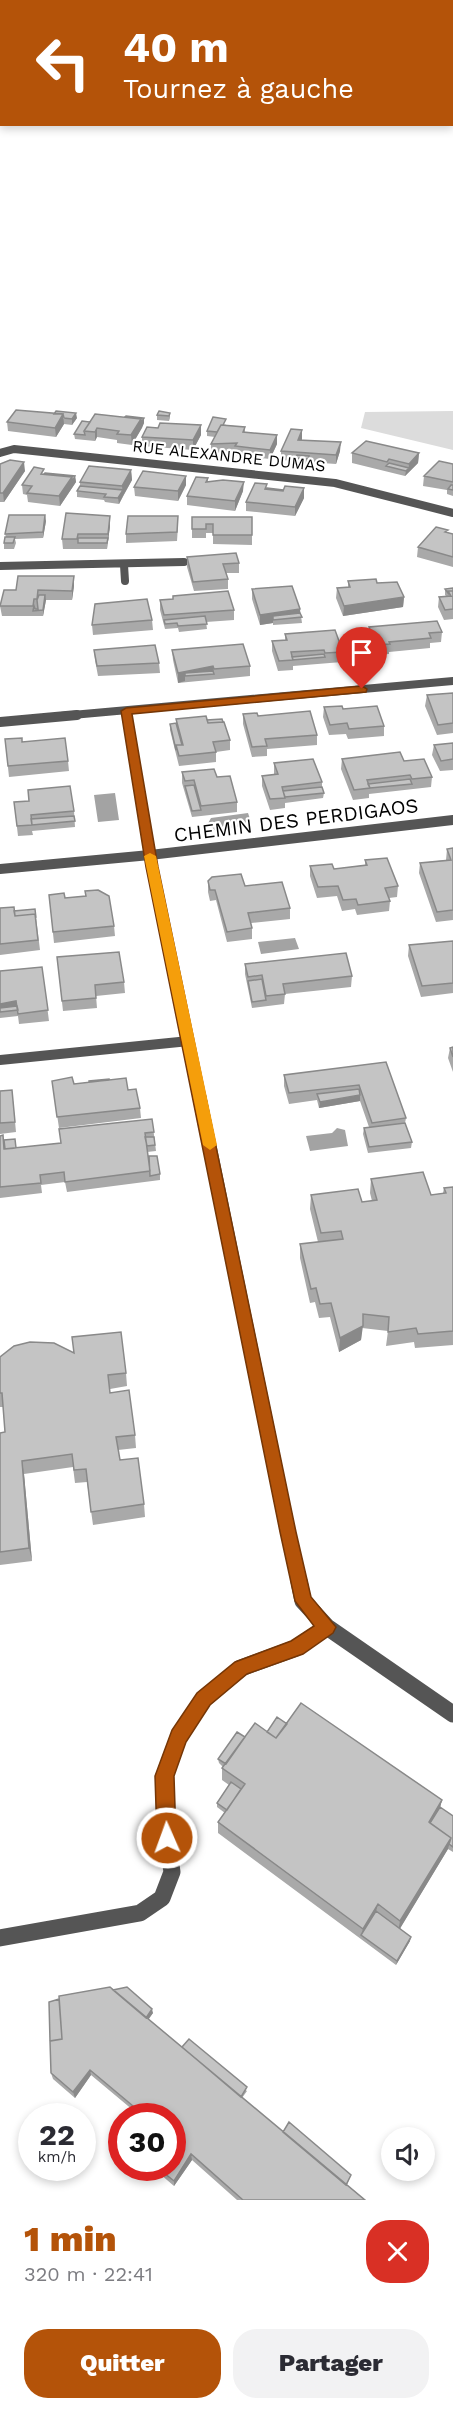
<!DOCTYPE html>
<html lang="fr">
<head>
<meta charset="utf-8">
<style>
  body { margin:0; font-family:"Work Sans",sans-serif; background:#f2f2f3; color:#2b2b33; height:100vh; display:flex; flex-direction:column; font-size:22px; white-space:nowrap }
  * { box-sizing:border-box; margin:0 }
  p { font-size:20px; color:#7c7c81 }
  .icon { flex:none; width:33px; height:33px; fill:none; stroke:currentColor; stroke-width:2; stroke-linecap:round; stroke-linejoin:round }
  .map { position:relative; height:2200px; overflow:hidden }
  .drawer { display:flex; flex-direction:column; background:#fff; flex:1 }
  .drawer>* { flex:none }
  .banner { position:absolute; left:0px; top:0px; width:453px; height:126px; box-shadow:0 3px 9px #0003; background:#b45309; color:#fff; overflow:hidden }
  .controls { position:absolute; left:381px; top:2127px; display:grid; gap:12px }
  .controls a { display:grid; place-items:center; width:54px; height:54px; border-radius:50%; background:#fff; box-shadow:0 3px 9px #0003; font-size:30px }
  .speed { position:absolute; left:18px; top:2103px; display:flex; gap:12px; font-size:30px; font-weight:700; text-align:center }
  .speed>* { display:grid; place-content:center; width:78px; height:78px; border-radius:50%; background:#fff; box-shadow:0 3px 9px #0003; line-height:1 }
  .speed small { font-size:15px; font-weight:400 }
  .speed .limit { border:9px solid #d22; background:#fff; color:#111 }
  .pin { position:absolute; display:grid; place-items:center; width:51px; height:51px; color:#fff; margin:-62px -26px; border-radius:50% 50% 50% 0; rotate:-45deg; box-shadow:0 0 6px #0007 }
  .pin .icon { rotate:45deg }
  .me { position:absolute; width:66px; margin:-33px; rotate:358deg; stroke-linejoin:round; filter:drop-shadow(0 0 4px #0008) }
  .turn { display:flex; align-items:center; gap:21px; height:126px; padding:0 24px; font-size:27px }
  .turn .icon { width:78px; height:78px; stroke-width:2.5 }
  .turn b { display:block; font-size:42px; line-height:51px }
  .round { display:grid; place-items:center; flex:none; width:63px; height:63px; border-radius:24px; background:#f2f2f3 }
  .overview { display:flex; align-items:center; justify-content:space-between; height:102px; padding:0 24px }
  h1 { font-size:36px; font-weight:800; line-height:45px; color:#b45309 }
  .primary-button { display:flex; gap:12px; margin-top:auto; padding:12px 24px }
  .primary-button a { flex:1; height:69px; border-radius:24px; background:#b45309; color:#fff; font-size:24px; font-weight:800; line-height:69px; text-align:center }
  .primary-button a+a { background:#f2f2f3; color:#2b2b33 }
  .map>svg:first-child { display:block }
  .green { fill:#dcdcdc }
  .water { fill:#a3a3a3 }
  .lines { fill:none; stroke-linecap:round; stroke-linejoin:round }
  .minor-far4 { stroke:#555; stroke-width:5 }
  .minor-far3 { stroke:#555; stroke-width:8 }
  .minor-far2 { stroke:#555; stroke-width:10 }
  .minor-far1 { stroke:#555; stroke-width:14 }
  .minor { stroke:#555; stroke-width:17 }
  .wall { fill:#a9a9a9 }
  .shaded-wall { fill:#898989 }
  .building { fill:#c4c4c4; stroke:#898989; stroke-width:1.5 }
  .route { fill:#b45309; stroke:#753606; stroke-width:1.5 }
  .slow { fill:#f59e0b }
  .labels { text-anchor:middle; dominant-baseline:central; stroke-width:4.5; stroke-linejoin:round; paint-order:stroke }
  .far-street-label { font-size:16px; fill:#000; stroke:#fff }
  .street-label { font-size:20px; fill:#000; stroke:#fff }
</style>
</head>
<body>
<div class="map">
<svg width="453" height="2200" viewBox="0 0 453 2200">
  <rect width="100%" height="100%" fill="#fff"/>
  <path class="green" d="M453 411V450L361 428 365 412Z"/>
  <path class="water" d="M115 793 119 820 98 822 94 795Z
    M248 813 252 825 214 830 207 825 211 818Z
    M295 938 299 949 261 954 258 942Z
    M337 1128 345 1130 348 1146 310 1151 306 1136 332 1133Z"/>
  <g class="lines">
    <path class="minor-far4" d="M278 0 315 2"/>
    <path class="minor-far3" d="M0 453 14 449 335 483 453 513
      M124 565 125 581
      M0 566 184 562
      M126 711 127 716
      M61 716 453 681"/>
    <path class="minor-far2" d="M127 715 152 867 199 1097
      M0 722 77 715
      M0 869 150 855 453 820
      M0 1060 189 1041"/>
    <path class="minor-far1" d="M199 1095 299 1582"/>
    <path class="minor" d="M299 1581 303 1601 327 1627 453 1714
      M0 1938 140 1913 162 1898 172 1872 167 1838 164 1776 179 1736 204 1699 241 1668 296 1648 327 1627"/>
  </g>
  <path class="wall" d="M427 0H453V1L428 2Z
    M170 413V418L169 421 157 420V415Z
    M125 417 144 418V423L132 445 117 443V440L97 437 95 441 75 439 74 434 90 422Z
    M77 418 72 425 64 424 56 437 8 431 7 422Z
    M226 424 225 425 245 427V432L277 444 270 459 235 455V452L211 453V444L215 437 207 436V431Z
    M201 435 193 450 142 446V437Z
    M301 440 340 451 336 464 308 462 307 464 296 463V461L281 460V451Z
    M352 453H419L418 463 405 476 352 463Z
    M0 464 25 471 4 502H0Z
    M453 464V496L447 494V490L423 486 424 476Z
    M131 470 132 480 119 504 105 502 104 500 77 497V491L80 486V482Z
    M45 473 75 476 76 482 60 506 28 502 27 495 23 494 22 485Z
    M186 476V485L178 501 135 496 134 487Z
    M208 478V482L243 491 235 511 187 505V496Z
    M267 488 283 490 304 498 295 516 246 511V502Z
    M110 516V526L107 549H63L62 539Z
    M192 517H252V545L213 544V533H206V538H192Z
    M46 521 43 538 15 539 16 543 14 549H4V543L6 537 5 534Z
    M178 526 177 541 126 543V534Z
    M453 534V567L417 557 418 547Z
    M187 557 239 563V573H226L228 579V589L194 591 187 567Z
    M348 581 377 583 404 597 403 607 343 616 336 598 337 588 348 587Z
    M74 586 72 600H46L43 616H2L0 606 16 590Z
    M453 588V619L444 620 438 607 439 597 446 596 445 595V589Z
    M252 589 300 609 302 623 273 625V623L260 625 252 599Z
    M173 596 234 610V620L206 622 207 629 179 632 178 628 165 629 160 610V600L173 599Z
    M152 620 153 630 93 635 92 625Z
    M369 627 442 632 441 642 430 643V648L389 652V654L375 655 368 637Z
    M285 634 343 652 342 662 293 666V670L278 671 272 651V641L285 640Z
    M94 650 159 663 160 673 98 676 95 660Z
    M172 650 250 666V676L178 683 173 660Z
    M453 693V733L437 735 425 706 427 695Z
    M324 707 343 709 384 726V736L348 739 346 734 329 735 323 717Z
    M243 714 258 716 317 735V745L267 749V756L252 757 243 724Z
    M176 719 207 720 230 740V750L216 752V762L179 766 170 730V724L176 723Z
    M5 739 68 761 69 771 9 777Z
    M453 743V770L440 771 432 755 434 745Z
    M342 759 404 761 432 777 431 787 369 794V798L353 800 341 769Z
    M274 763 322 782V787L324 793 323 798 285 803V808L270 810 262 786V776L274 775Z
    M182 772 217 777 237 802V812L192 817 182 783Z
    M14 802 74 811 75 827 32 831 33 835 18 836Z
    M453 848V920L436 922 419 873 420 863 446 860 447 849Z
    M365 860 398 886 397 897 389 898 390 901 389 911 357 915 355 909 342 911 337 896 317 898 310 876V866L334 869 365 865Z
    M208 881 245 886 290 908V919L251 923 252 928V939L227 942 216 900 210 901 208 892Z
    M85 891 114 926 115 936 54 943 49 895 65 898 85 896Z
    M0 908 14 911 35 909 40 950 0 955Z
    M453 941V993L421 997 408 956 409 945Z
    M57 957 124 982 125 993 96 996 97 1008 63 1011Z
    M245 964 352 976 351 987 285 994 284 1004 252 1008 245 974Z
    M42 967 49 1021 19 1024 18 1016 0 1018V971Z
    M453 1047V1072L448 1058 450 1048Z
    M386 1062 406 1118 405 1123 412 1142 411 1148 368 1153 363 1134 364 1128 369 1127 360 1101 319 1108 317 1100 289 1104 284 1086V1075Z
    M109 1080 128 1090 140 1108 141 1118 59 1128 52 1081 74 1084Z
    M12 1090 16 1132 0 1134V1091Z
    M152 1119 156 1151 147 1152 149 1165 160 1174V1180L67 1192 65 1182 41 1185 42 1193 0 1198V1136L4 1140 16 1148 60 1143Z
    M371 1179 431 1195 443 1193 444 1188 453 1187V1345L415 1348 414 1342 386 1346 388 1331 362 1328 361 1340 339 1352 330 1317 319 1318 315 1302 310 1303 300 1258V1244L318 1242 310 1209 311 1195 362 1202 372 1201 370 1193Z
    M74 1353 126 1373 127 1386 110 1389V1393L135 1435 136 1448 118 1450 120 1460 144 1504 145 1517 93 1525 87 1482 75 1483 73 1467 24 1474 32 1561 0 1565V1433L5 1432 3 1407H0V1357Z
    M287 1724 442 1800 440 1807 453 1816V1852L448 1849 400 1928 410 1941 396 1965 218 1833V1822L225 1813 217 1807V1803L229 1785 222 1780V1768L223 1767 219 1763 218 1759 245 1737 267 1732Z
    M113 1990 153 2013 148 2019 182 2047 247 2091 242 2098 283 2132 350 2177 347 2185 365 2200H237L192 2160 174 2186 153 2168H172V2116H140L91 2075 75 2098 53 2079 51 2073Z"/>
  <path class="shaded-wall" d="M76 413 77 418 72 425V419Z
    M63 414 64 424 56 437 55 428Z
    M144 418V423L142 428 141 423Z
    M141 419 142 428 132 445 131 435Z
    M201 425V435L193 450V440Z
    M97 428V437L95 441V432Z
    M302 430V440L297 450 298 440Z
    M277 435V444L270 459V450Z
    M341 442 340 451 336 464V455Z
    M419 453 418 463 408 473 409 464Z
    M24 462 25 471 4 502 3 493Z
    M409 468 408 473 405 476 406 471Z
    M131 470 132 480 123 496 122 486Z
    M75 476 76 482 60 506 59 496 72 477Z
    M186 476V485L178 501V491Z
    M244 482 243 491 235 511V501Z
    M304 488V498L295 516V507Z
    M123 490V496L119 504 118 498Z
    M45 515 46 521 43 538V532Z
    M110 516V526L107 549 108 534Z
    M74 576V586L72 600V591Z
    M45 595 46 600 43 616V610Z
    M404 597 403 607 343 616 344 606Z
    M300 609V617L273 620V623L260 625V615Z
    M213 666 214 674 185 676V681L178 683V673Z
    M16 1001 17 1010 0 1012V1004Z
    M360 1095V1101L319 1108 320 1102Z
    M363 1326 361 1340 339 1352 340 1338Z
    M22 1461 24 1474 32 1561 29 1548Z
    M442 1800 439 1812 427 1829 429 1822Z
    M451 1838 448 1849 398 1932 400 1921Z
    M378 1904 375 1915 361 1935 363 1929Z
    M411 1937 410 1941 396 1965 397 1961Z
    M152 2009 153 2013 146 2023 145 2019Z
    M90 2070 91 2075 75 2098 73 2092Z
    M191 2154 192 2160 174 2186V2181Z"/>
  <path class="building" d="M201 0H224L225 2 198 1H201Z
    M16 410 63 414 55 428 7 422Z
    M56 411 76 413 72 419 64 418 63 414H54Z
    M159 411 170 413 169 416 157 415Z
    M95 414 141 419 131 435 117 434 119 431 97 428 95 432 84 431Z
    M126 416 144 418 141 423V419L125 417Z
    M213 417 226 419 223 425H221L217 432 207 431Z
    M82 421 90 422 84 431 85 435 74 434Z
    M160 423 201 425 193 440 142 437 147 427 158 428Z
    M221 425 245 427 243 432 277 435 270 450 235 446 237 443 211 444Z
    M291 429 302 430 298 440 341 442 336 455 281 451Z
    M366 441 419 453 409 464 389 459 387 462 352 453Z
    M297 455 309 456 308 459 296 458Z
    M10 460 24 462 3 493H0V464Z
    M439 461 453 464V482L424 476Z
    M389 463 409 468 406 471 386 466Z
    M89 466 131 470 122 486 80 482Z
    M34 467 44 469 41 474 72 477 59 496 27 493 32 486 22 485Z
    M143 471 186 476 178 491 134 487Z
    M45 473 75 476 72 482V477L44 474Z
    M196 477 208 478 206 482 223 480 244 482 235 501 187 496Z
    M255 483 267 484 265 489 283 491 285 486 304 488 295 507 246 502Z
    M451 485H453V490L448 489Z
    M80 486 123 490 118 498 104 497 106 494 77 491Z
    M267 488 283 490V491L266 489Z
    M66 513 110 516 108 534H78L77 539H62Z
    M9 515H45L43 532 5 534Z
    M128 516H178L177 532 126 534Z
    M192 517H252V535H213V524H206V529H192Z
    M436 527 448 530 445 532 453 534V557L418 547Z
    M5 537H15L13 543H4Z
    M78 538H108L107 543H78Z
    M236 553 239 563 223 564 228 579 193 582 187 557Z
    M18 576H74L72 591 38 590 37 599H34L33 606H0L4 590H16Z
    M376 579 377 583 397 582 404 597 344 606 337 588 350 587 348 581Z
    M292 586 300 609 260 615 252 589Z
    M453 588V591H448V593L445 589Z
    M228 591 234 610 164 615 160 600 173 599V596Z
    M448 591H453V609L445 610 439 597 451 596Z
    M39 595H45L43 610 33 611 34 606 35 609H38L37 600Z
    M147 599 152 620 92 625 95 604Z
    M300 613 302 617 273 620V616Z
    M205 616 207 624 178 626 177 623 165 624 164 620Z
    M437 621 442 632 429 633 431 638 389 642 390 644 376 645 369 627Z
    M335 630 343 652 325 653 324 650 291 652 293 660 279 661 272 641 287 640 285 634Z
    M243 644 250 666 214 669 213 666 178 673 172 650Z
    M155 645 159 663 97 666 94 650Z
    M324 654 325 657 292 660H293L292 657Z
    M213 671 214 674 185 676V673Z
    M453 693V723L438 725 427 695Z
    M342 706 343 709 377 706 384 726 349 729 347 723 330 725 324 707Z
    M310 711 317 735 265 739 267 746 252 747 243 714 257 713 258 716Z
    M206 716 208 723 224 722 230 740 213 742 216 752 179 756 176 745H183L176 719Z
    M222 719 223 722 208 723 207 720Z
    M176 723 182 745H176V750L170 724Z
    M22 738V742L65 738 68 761 8 766 5 739Z
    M453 743V759L441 761 434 745Z
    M400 752 404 761 424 759 432 777 412 779 410 775 367 780 370 788 354 790 342 759Z
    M313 759 322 782 282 787 285 798 270 799 262 776 278 774 274 763Z
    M214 769 217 777 230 776 237 802 201 806 194 780 185 781 182 772Z
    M410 779 412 784 370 788 368 784Z
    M194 785 201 810 192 811 185 786Z
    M70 786 74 811 31 815 32 825 17 826 14 802 29 801 28 790Z
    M322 787 324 793 285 797 283 791Z
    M74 816 75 821 32 825 31 819Z
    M453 848V910L437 912 420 863 451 860 447 849Z
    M387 858 398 886 385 888 390 901 358 905 356 899 343 900 338 886 318 887 310 866 332 864 334 869 367 865 365 860Z
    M241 874 245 886 282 882 290 908 248 913 252 928 227 932 215 890H210L208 881 212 877Z
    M98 890 109 896 114 926 53 932 49 895 64 893 65 898 86 896 85 891Z
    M14 907 15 916 35 914 38 940 0 944V908Z
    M35 909 36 918 35 914 15 916 14 911Z
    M453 941V983L422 986 409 945Z
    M119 952 124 982 95 985 96 998 62 1001 57 957Z
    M346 953 352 976 283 984 285 994 266 996 262 975 248 977 245 964Z
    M42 967 48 1010 18 1014 16 1001 0 1004V971Z
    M262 979 266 1000 252 1002 248 981Z
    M17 1006 18 1010 0 1012V1008Z
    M453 1047V1057L450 1048Z
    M386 1062 406 1118 372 1123 359 1085 289 1093 284 1075Z
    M72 1077 74 1084 126 1078 128 1090 136 1089 140 1108 57 1117 52 1081Z
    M109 1079V1080L89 1082V1081Z
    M359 1089 360 1095 320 1102 317 1094Z
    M12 1090 15 1122 0 1123V1091Z
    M152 1119 154 1132 145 1133 150 1171 65 1182 64 1172 40 1175 41 1183 0 1187V1136L3 1135 4 1149 61 1143 59 1129Z
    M405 1123 412 1142 369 1147 364 1128Z
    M145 1137H154L155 1145 147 1146Z
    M15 1139 16 1148 5 1149 4 1140Z
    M149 1156H157L160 1174 150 1176Z
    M423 1172 431 1195 446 1193 444 1188 453 1187V1331L418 1334 416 1328 388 1332 389 1317 363 1314V1326L340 1338 331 1303 320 1304 316 1288 311 1289 300 1244 343 1239 341 1231 321 1233 311 1195 358 1189 362 1202 377 1200 371 1179Z
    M121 1332 126 1373 108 1375 110 1393 129 1390 135 1435 116 1437 120 1460 138 1458 144 1504 91 1512 86 1469 74 1470 72 1454 22 1461 29 1548 0 1552V1433L5 1432 2 1393H0V1357L14 1346 30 1342 54 1343 74 1353 72 1337Z
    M301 1703 442 1800 429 1822 451 1838 400 1921 378 1904 363 1929 218 1822 245 1784 222 1768 255 1723 276 1738Z
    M277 1717 287 1724 276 1738 267 1732Z
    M237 1732 245 1737 226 1764 218 1759Z
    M231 1782 241 1789 227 1810 217 1803Z
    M440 1807 453 1816V1847L449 1844 451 1838 430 1823Z
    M376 1911 411 1937 397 1961 361 1935Z
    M110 1987 365 2200H243L191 2154 174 2181 158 2168H172V2116H145L90 2070 73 2092 51 2073 50 2041 62 2039 59 1996Z
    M127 1987 152 2009 146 2018 113 1990Z
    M59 1999 62 2039 50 2041 49 2002Z
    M189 2039 247 2087 241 2097 182 2047Z
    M289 2122 351 2175 346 2185 283 2132Z"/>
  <path class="route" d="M362 686 367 689 366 692 132 714 158 867 296 1532 311 1597 336 1627 333 1633 303 1654 247 1674 210 1705 186 1742 174 1776 176 1838 173 1845 167 1848 160 1845 157 1838 155 1776 172 1730 197 1693 235 1662 291 1641 314 1626 295 1601 280 1532 146 867 121 711 126 708Z"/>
  <path class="slow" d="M150 853 156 856 217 1145 210 1150 203 1145 144 856Z"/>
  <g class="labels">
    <g class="far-street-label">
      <text transform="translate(229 456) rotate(6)">RUE ALEXANDRE DUMAS</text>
    </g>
    <g class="street-label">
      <text transform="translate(296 820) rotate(-7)">CHEMIN DES PERDIGAOS</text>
    </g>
  </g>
</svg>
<div class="controls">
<a><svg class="icon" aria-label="sound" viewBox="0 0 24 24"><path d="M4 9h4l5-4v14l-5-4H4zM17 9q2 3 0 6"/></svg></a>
</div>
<div class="speed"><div>22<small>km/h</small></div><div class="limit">30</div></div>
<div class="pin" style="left:362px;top:689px;background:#d93025"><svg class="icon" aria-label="arrive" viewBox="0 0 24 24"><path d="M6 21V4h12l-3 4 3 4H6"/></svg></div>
<svg class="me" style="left:167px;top:1838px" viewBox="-20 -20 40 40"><circle r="17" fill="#b45309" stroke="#fff" stroke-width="3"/><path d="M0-11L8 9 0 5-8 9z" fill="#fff"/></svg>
<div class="banner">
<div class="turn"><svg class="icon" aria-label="left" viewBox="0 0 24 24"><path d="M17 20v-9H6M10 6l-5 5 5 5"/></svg><div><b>40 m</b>Tournez à gauche</div></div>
</div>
</div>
<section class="drawer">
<div class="overview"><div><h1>1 min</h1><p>320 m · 22:41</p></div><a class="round" style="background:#d93025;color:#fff"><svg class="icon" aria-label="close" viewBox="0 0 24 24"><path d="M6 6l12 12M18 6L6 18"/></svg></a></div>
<div class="primary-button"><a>Quitter</a><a>Partager</a></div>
</section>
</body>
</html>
